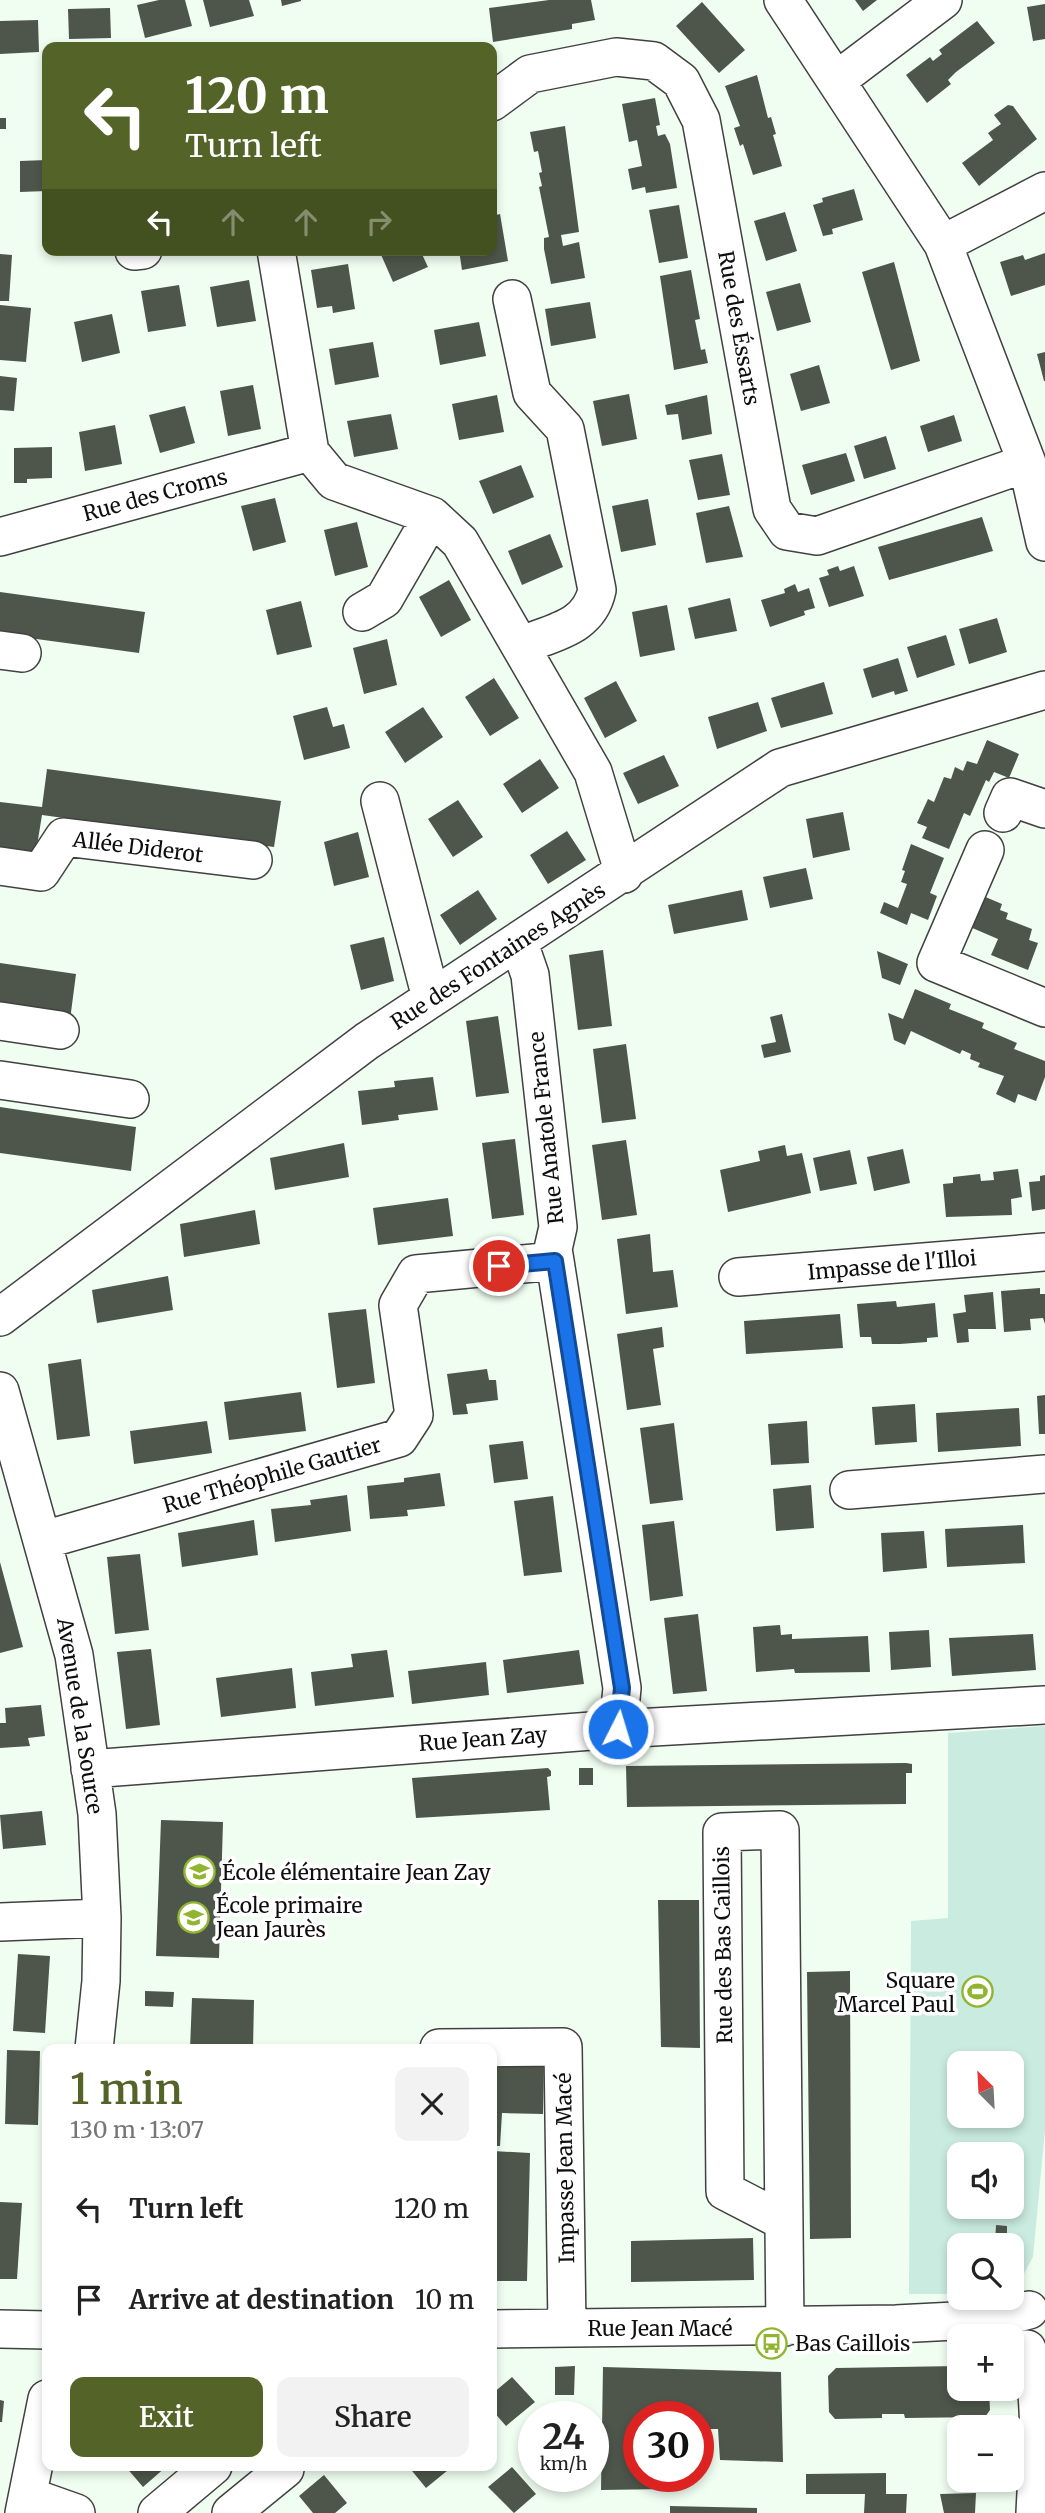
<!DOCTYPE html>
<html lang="en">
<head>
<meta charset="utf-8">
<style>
  body { margin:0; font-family:Merriweather,serif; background:#f2f2f2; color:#222; height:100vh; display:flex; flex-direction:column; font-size:26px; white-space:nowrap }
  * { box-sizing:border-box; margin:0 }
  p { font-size:23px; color:#767676 }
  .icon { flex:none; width:38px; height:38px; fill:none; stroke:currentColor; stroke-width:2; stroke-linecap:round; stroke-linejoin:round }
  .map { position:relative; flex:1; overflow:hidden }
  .drawer { position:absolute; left:42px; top:2044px; width:455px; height:427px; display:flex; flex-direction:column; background:#fff; border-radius:14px; box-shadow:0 4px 10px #0003 }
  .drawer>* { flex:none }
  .banner { position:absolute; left:42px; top:42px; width:455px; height:214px; border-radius:14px; box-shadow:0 4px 10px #0003; background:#546428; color:#fff; overflow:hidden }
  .needle { width:46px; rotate:336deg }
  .fabs { position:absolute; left:947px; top:2051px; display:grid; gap:14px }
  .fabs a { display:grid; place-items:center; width:77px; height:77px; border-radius:14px; background:#fff; box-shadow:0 4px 10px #0003; font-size:35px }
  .speed { position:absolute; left:518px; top:2401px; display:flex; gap:14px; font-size:35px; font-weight:700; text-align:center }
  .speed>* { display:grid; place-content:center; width:91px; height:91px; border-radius:50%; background:#fff; box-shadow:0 4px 10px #0003; line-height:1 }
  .speed small { font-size:18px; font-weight:400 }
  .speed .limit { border:10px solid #d22; background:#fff; color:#111 }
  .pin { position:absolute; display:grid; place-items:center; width:60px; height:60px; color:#fff; margin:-30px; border:4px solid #fff; border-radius:50%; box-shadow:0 2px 7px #0007 }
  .me { position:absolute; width:77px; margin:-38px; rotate:5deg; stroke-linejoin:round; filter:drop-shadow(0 0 5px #0008) }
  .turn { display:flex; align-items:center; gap:24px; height:147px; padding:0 28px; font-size:32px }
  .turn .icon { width:91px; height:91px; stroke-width:2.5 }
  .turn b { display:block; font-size:49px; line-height:60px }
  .lanes { display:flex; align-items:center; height:66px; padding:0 28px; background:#0003; justify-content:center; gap:35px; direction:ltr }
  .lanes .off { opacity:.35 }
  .round { display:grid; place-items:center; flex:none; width:74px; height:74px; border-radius:14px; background:#f2f2f2 }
  .overview { display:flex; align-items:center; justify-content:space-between; height:119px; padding:0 28px }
  h1 { font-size:42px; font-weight:600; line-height:52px; color:#546428 }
  .cta { display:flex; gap:14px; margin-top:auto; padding:14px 28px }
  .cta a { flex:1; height:80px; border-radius:14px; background:#546428; color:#fff; font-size:28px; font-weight:600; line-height:80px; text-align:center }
  .cta a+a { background:#f2f2f2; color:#222 }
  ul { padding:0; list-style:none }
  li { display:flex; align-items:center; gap:21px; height:91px; padding:0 28px }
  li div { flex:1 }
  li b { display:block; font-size:26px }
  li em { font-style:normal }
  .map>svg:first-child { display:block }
  .pitch { fill:#caebe0; fill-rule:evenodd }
  .building { fill:#4e564b }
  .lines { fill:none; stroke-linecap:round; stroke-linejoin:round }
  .minor-casing { stroke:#414141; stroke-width:40 }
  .minor { stroke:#fff; stroke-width:37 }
  .route-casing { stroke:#114b97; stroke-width:18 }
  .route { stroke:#1a73e8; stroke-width:12 }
  .labels { text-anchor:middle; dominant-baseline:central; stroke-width:7; stroke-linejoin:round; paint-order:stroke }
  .street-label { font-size:21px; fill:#0e0e0e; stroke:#fff }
  .poi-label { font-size:21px; fill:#0e0e0e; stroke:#fff; text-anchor:start }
</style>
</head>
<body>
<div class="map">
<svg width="1045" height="2513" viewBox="0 0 1045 2513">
  <rect width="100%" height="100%" fill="#f0fef2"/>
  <path class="pitch" d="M1045 1726V2130L1033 2257 1020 2281 1012 2286V2245H959V2294H909L911 1921 948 1918V1733ZM959 2063H1012V2116H959ZM959 2154H1012V2207H959Z"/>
  <path class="building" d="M159 0H185L192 26 145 38 137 5Z
    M203 0H249L254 16 210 27Z
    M281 0H301V1L282 6Z
    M549 0H591L595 20 572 24V29L493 42 489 8Z
    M855 0H877L863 11Z
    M702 2 745 50 719 73 676 26Z
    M1045 4V39L1033 41 1027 7Z
    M110 8 111 38 69 39 68 9Z
    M38 20 39 52 0 54V21Z
    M977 21 995 43 956 72 948 80 951 84 927 103 906 75 930 57 933 61 942 54 939 50Z
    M757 75 768 118 771 117 776 134 773 135 782 166 753 175 743 144 740 146 734 128 740 126 725 86Z
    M655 98 660 125 656 126 658 136 665 134 670 144 677 188 646 193 645 187 632 190 628 169 642 166 637 140 629 142 622 104Z
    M1008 105 1013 106 1037 139 979 186 962 163 993 140 988 133 1001 124 994 115Z
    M0 118H6V129H0Z
    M565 126 579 232 561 235 563 246 579 242 585 278 551 284 544 249V238L549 237 539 187 542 186 539 173 542 172 538 151 534 152 530 132Z
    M47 160V191L20 192V161Z
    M854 189 863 220 832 229 833 234 823 236 813 205 823 202 822 198Z
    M679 205 688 258 659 263 649 210Z
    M785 212 797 251 766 261 754 221Z
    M500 214 508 261 462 270 459 250H492V216Z
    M379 250H420L428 267 393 282Z
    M1045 253V285L1011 296 1000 262 1023 255 1025 260Z
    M0 254 12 255 9 301H0Z
    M894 262 920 361 891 370 862 272Z
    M348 264 355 309 333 313 332 306 317 308 311 270Z
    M691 270 700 319 695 320 701 350 705 349 708 363 674 370 660 276Z
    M249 280 256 321 217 327 210 287Z
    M800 283 811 322 777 331 766 292Z
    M179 285 186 326 148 332 141 291Z
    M590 302 596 338 551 346 545 309Z
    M0 305 31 308 26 362 0 360Z
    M112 314 120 353 82 362 74 322Z
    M479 322 486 356 440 365 434 330Z
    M373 342 379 377 335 385 329 349Z
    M1045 352V381H1044L1037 354Z
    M819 365 830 403 801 411 790 374Z
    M0 376 17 378 14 411 0 410Z
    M253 385 261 429 228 436 220 391Z
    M629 394 637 439 602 446 593 401Z
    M497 395 504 432 459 440 452 404Z
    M707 395 712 434 682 440 678 414 667 415 665 405Z
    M185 406 195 443 160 453 149 415Z
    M391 414 398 449 354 457 347 421Z
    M954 415 962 441 928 452 920 426Z
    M115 425 122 464 85 471 79 432Z
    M886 436 896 469 864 479 854 446Z
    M52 447V478L27 479V483H14V448Z
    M846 453 855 481 811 495 802 465Z
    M722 454 730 495 698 500 689 460Z
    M521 465 534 497 493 514 479 481Z
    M275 498 286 542 253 551 241 506Z
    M648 499 656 545 621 552 612 506Z
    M729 506 743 557 706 563 696 513Z
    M982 517 993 551 889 580 878 547Z
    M357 522 368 567 335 576 324 530Z
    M550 534 563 567 522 585 508 551Z
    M838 566 840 571 854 566 864 596 829 607 819 578 829 575 827 570Z
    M449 580 471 620 441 637 419 597Z
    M795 584 798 592 809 588 815 608 804 611 805 615 770 627 761 600 785 593 784 589Z
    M0 592 145 612 139 653 0 634Z
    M730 598 737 631 695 639 688 608Z
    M301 601 312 647 277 655 266 610Z
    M667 605 675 650 640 657 632 612Z
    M997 618 1007 652 969 664 959 629Z
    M946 635 955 665 917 678 907 647Z
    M387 639 397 685 364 694 353 648Z
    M898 658 908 691 895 695 894 691 872 698 863 669Z
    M494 678 519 718 490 736 465 697Z
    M616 681 637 721 605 738 584 698Z
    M824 682 833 714 781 728 771 698Z
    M758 702 767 731 717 749 708 717Z
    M327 707 333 727 344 724 350 748 304 760 293 716Z
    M423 707 443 737 405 763 385 732Z
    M987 740 1019 754 1009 778 994 772 989 782 986 780 970 816 964 813 949 849 922 838 927 827 917 823 928 799 934 802 944 777 951 779 955 767 963 771 967 761 977 764Z
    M664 755 679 786 638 804 623 773Z
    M540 759 559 788 522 813 503 784Z
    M47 769 281 801 274 847 42 815 36 852 0 847V802L42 807Z
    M458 800 483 837 453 857 428 819Z
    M843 812 850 850 813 858 806 819Z
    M567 831 586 860 548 884 530 855Z
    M358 832 369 877 334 886 324 842Z
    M911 844 944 858 930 893 937 896 928 920 911 913 907 925 880 913 884 902 898 908 907 884 901 882 905 871 902 870Z
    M806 868 813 899 770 908 763 877Z
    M478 890 497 919 460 945 440 915Z
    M742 890 748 920 674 934 668 905Z
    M976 893 1002 904 1000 910 1008 913 1006 919 1032 929 1029 940 1038 943 1028 970 991 955 998 939 963 924Z
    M384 937 394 981 361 990 350 945Z
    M603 950 612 1026 578 1030 569 955Z
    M877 951 908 964 900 985 882 978Z
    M0 963 76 974 70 1020 0 1011Z
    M915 989 951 1004 949 1009 984 1023 982 1028 1017 1043 1014 1049 1045 1061V1077L1036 1101 1018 1094 1015 1103 996 1094 1004 1076 978 1067 980 1063 970 1059 971 1054 962 1050 960 1054 911 1031 905 1045 894 1040 888 1013 903 1019Z
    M782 1014 791 1052 764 1058 761 1045 776 1042 770 1017Z
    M498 1016 509 1093 476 1097 466 1021Z
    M626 1044 636 1119 602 1123 593 1049Z
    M433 1077 438 1110 398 1115 399 1120 362 1125 358 1091 395 1087 394 1081Z
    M0 1107 136 1127 131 1171 0 1153Z
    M515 1139 524 1215 492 1219 482 1143Z
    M626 1140 637 1215 602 1220 592 1145Z
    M344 1143 349 1177 275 1190 270 1158Z
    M785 1145 787 1156 802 1153 811 1193 728 1212 720 1170 760 1161 758 1151Z
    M903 1149 910 1183 874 1191 867 1157Z
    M850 1150 857 1184 820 1191 813 1158Z
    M1018 1169 1022 1197 1011 1199 1012 1215 946 1217 943 1184 953 1183V1177L980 1174 981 1181 994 1180 993 1172Z
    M1045 1175V1209L1032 1211 1029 1182 1040 1181V1176Z
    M448 1198 453 1236 378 1245 373 1208Z
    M255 1210 260 1244 184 1257 180 1224Z
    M650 1234 653 1272 673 1270 678 1307 626 1314 617 1239Z
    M168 1276 173 1310 97 1323 92 1290Z
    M1040 1288V1294H1045V1324L1043 1318 1030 1319 1031 1330 1004 1332 1001 1291Z
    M993 1292 996 1329H968L969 1342 957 1343 953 1314 966 1312 964 1295Z
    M896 1301 897 1307 935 1303 938 1337 927 1338V1342L900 1344H872L871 1337H860L857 1304Z
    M366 1309 375 1383 337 1388 328 1313Z
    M840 1314 843 1348 746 1354 744 1321Z
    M662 1327 664 1347 653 1349 661 1405 627 1410 617 1334Z
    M81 1359 90 1436 57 1440 48 1364Z
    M487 1369 489 1380H496L498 1400 466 1404 468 1414 453 1415 447 1374Z
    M301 1392 306 1431 229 1440 224 1402Z
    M1045 1395V1434H1039L1037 1396Z
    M915 1404 917 1442 875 1445 872 1407Z
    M1019 1408 1021 1446 938 1452 936 1413Z
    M207 1421 212 1453 134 1464 130 1431Z
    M807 1421 809 1463 771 1465 768 1424Z
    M674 1423 683 1500 650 1504 640 1428Z
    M523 1441 528 1479 494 1483 489 1445Z
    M440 1473 445 1506 407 1510 408 1516 370 1519 367 1486 404 1482V1478Z
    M811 1485 814 1528 776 1531 773 1489Z
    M347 1495 351 1531 275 1542 271 1509 311 1505 310 1500Z
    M553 1496 562 1572 524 1576 514 1501Z
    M254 1520 258 1555 182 1567 178 1533Z
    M674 1521 683 1596 650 1601 642 1525Z
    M1023 1525 1025 1563 947 1567 945 1529Z
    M924 1531 927 1568 883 1572 881 1533Z
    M140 1554 149 1630 115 1634 107 1557Z
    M0 1562 23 1647 0 1653Z
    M698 1614 707 1691 673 1694 664 1618Z
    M780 1625 781 1635 792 1634V1639L868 1636 870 1672 795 1673 794 1669 756 1672 753 1627Z
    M929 1630 931 1667 891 1670 889 1632Z
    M1033 1634 1036 1670 952 1676 949 1638Z
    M151 1649 160 1725 126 1729 117 1652Z
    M387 1650 394 1697 315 1706 311 1672 353 1667 351 1654Z
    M579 1650 584 1684 507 1693 503 1660Z
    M486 1662 489 1695 412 1704 408 1671Z
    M292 1668 296 1708 221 1717 216 1678Z
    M41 1705 45 1736 28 1738 30 1746 0 1748V1723H6L5 1708Z
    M906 1763 912 1764V1773H906V1804L627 1807 626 1766Z
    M548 1768 551 1771V1776L547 1777 550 1810 416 1818 412 1778Z
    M579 1768H593V1785H579Z
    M42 1811 46 1845 3 1849 0 1815Z
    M161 1820 223 1822 219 1958 156 1956Z
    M658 1900H699L700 2048 661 2047Z
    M18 1954 50 1956 45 2033 13 2031Z
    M850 1971 851 2238 810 2239 807 1972Z
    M145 1991 174 1992 173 2007 145 2006Z
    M192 1998 254 2000 253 2049H190Z
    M7 2050 40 2051 38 2125 5 2124Z
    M492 2057 544 2058 543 2114 502 2113 500 2146H492Z
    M493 2151 530 2153 527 2281H492Z
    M0 2202 22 2203 17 2279H0Z
    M996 2225 1007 2226V2245H995Z
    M753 2238 754 2280 631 2282V2241Z
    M575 2366 574 2395H555V2367Z
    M959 2366V2389H989L990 2410 985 2417 905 2418 904 2414H882V2418L835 2419 829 2412 828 2376 836 2368Z
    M603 2367 781 2372 783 2462 720 2460 718 2429H698V2417H639V2476H667V2489L601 2490Z
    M512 2377 535 2402 506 2426 492 2410V2394Z
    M0 2400 4 2401 2 2422H0Z
    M125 2466H167L143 2487Z
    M408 2466H453L426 2488Z
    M512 2467 536 2494 514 2513 488 2487Z
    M886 2473V2494H907L906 2513H864L865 2494H806V2474Z
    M324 2475 347 2503 335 2513H313L299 2496Z
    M976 2493 975 2513H944L940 2494Z
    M670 2506 757 2508V2513H670Z"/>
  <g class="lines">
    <defs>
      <path id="minor" d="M783 0 943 244 1027 463 1045 542
        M837 80 943 0
        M492 102 530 74 616 57 654 61 681 81 701 120 772 509 787 531 817 536 1027 463
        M943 244 1045 191
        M276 250 310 452 334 481 432 516 460 542 593 772 624 874
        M134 251 143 250
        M512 299 532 393 565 429 597 590C589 628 553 632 520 646
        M0 537 310 452
        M362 612 384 599 432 516
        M0 650 22 653
        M380 801 431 998
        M1003 813 1010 797 1045 809
        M985 850 936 963 1045 1008
        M0 866 41 872 64 837 253 860
        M519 943 530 975 558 1227 553 1249 555 1261 622 1688 618 1729
        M0 1021 60 1030
        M0 1080 130 1099
        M738 1277 1045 1252
        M0 1317 367 1041 780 768 1045 690
        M0 1391 74 1655 97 1814 102 1918 101 1981 94 2049
        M849 1490 1045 1474
        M44 1540 399 1438 414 1415 398 1305 416 1274 555 1261
        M90 1769 618 1729 1045 1705
        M0 1922 102 1918
        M439 2048 563 2047 567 2328
        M783 2221 725 2191 722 1832 780 1830 785 2327
        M0 2329 47 2330
        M492 2329 896 2324 994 2319 1029 2310
        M1027 2349C1045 2394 1037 2464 1035 2513
        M28 2496 76 2513
        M24 2513 47 2399
        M157 2513 213 2466
        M231 2513 285 2469 282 2466"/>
    </defs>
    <use href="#minor" class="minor-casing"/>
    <use href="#minor" class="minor"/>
  </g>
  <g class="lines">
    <defs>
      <path id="route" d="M499 1266 555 1261 622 1688 618 1729"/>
    </defs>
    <use href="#route" class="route-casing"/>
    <use href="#route" class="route"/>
  </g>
  <defs>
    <symbol id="school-ring" viewBox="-11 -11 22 22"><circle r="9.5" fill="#fff" stroke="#91b530" stroke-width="1.5"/><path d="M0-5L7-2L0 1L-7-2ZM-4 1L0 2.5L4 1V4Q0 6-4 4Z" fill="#91b530"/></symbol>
    <symbol id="stadium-ring" viewBox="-11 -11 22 22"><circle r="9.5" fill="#fff" stroke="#91b530" stroke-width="1.5"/><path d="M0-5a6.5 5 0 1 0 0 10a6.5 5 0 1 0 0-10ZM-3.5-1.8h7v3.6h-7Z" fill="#91b530"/></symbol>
    <symbol id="bus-ring" viewBox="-11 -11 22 22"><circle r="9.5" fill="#fff" stroke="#91b530" stroke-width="1.5"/><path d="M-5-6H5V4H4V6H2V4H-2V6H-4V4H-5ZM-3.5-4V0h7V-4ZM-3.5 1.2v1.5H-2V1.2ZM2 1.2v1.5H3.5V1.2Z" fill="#91b530"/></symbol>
  </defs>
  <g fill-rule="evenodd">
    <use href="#school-ring" x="182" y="1854" width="35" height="35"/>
    <use href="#school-ring" x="176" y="1900" width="35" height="35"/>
    <use href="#stadium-ring" x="960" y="1974" width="35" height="35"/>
    <use href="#bus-ring" x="754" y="2326" width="35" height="35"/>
  </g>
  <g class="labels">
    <g class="street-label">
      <text transform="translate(739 328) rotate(80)">Rue des Éssarts</text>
      <text transform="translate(155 495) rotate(-15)">Rue des Croms</text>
      <text transform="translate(138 847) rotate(7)">Allée Diderot</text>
      <text transform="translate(498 956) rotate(-33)">Rue des Fontaines Agnès</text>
      <text transform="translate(546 1128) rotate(-96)">Rue Anatole France</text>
      <text transform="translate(892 1265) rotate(-5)">Impasse de l'Illoi</text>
      <text transform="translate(272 1475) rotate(-16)">Rue Théophile Gautier</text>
      <text transform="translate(80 1716) rotate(81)">Avenue de la Source</text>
      <text transform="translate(483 1739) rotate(-4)">Rue Jean Zay</text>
      <text transform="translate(723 1945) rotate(-91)">Rue des Bas Caillois</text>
      <text transform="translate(565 2168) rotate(-91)">Impasse Jean Macé</text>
      <text x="660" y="2328">Rue Jean Macé</text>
    </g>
    <g class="poi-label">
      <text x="222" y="1872">École élémentaire Jean Zay</text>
      <text x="216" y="1905">École primaire<tspan x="216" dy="24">Jean Jaurès</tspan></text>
      <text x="955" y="1980" text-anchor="end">Square<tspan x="955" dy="24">Marcel Paul</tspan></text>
      <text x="795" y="2343">Bas Caillois</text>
    </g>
  </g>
</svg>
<div class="fabs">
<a><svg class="needle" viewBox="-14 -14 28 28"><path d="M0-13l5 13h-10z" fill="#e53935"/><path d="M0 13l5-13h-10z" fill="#767676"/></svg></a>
<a><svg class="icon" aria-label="sound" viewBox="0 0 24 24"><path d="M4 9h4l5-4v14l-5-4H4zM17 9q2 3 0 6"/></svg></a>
<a><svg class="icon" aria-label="search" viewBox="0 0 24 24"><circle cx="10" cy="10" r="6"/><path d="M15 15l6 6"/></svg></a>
<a>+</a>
<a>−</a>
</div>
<div class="speed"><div>24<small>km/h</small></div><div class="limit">30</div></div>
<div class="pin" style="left:499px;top:1266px;background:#d93025"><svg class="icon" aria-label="arrive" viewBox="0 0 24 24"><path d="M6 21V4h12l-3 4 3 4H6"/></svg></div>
<svg class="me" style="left:618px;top:1729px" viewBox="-20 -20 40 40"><circle r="17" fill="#1a73e8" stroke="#fff" stroke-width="3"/><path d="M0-11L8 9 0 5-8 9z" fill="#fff"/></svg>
<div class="banner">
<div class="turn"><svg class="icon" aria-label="left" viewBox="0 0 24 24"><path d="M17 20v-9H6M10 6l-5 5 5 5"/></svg><div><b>120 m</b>Turn left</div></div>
<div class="lanes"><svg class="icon" aria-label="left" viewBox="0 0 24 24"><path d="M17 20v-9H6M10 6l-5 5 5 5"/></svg><svg class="icon off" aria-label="ahead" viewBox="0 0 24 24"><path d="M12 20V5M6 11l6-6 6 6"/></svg><svg class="icon off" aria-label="ahead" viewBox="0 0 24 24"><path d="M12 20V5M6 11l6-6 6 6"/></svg><svg class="icon off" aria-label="right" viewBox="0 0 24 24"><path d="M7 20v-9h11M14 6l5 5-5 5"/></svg></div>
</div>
<section class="drawer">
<div class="overview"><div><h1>1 min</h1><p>130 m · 13:07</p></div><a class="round"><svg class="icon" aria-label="close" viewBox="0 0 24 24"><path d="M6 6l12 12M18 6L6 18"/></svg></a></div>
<ul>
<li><svg class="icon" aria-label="left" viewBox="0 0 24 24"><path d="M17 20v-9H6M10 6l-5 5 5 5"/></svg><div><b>Turn left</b></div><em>120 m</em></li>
<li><svg class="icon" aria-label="arrive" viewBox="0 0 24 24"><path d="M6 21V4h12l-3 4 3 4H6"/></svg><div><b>Arrive at destination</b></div><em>10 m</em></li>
</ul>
<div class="cta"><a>Exit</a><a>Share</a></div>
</section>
</div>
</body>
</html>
